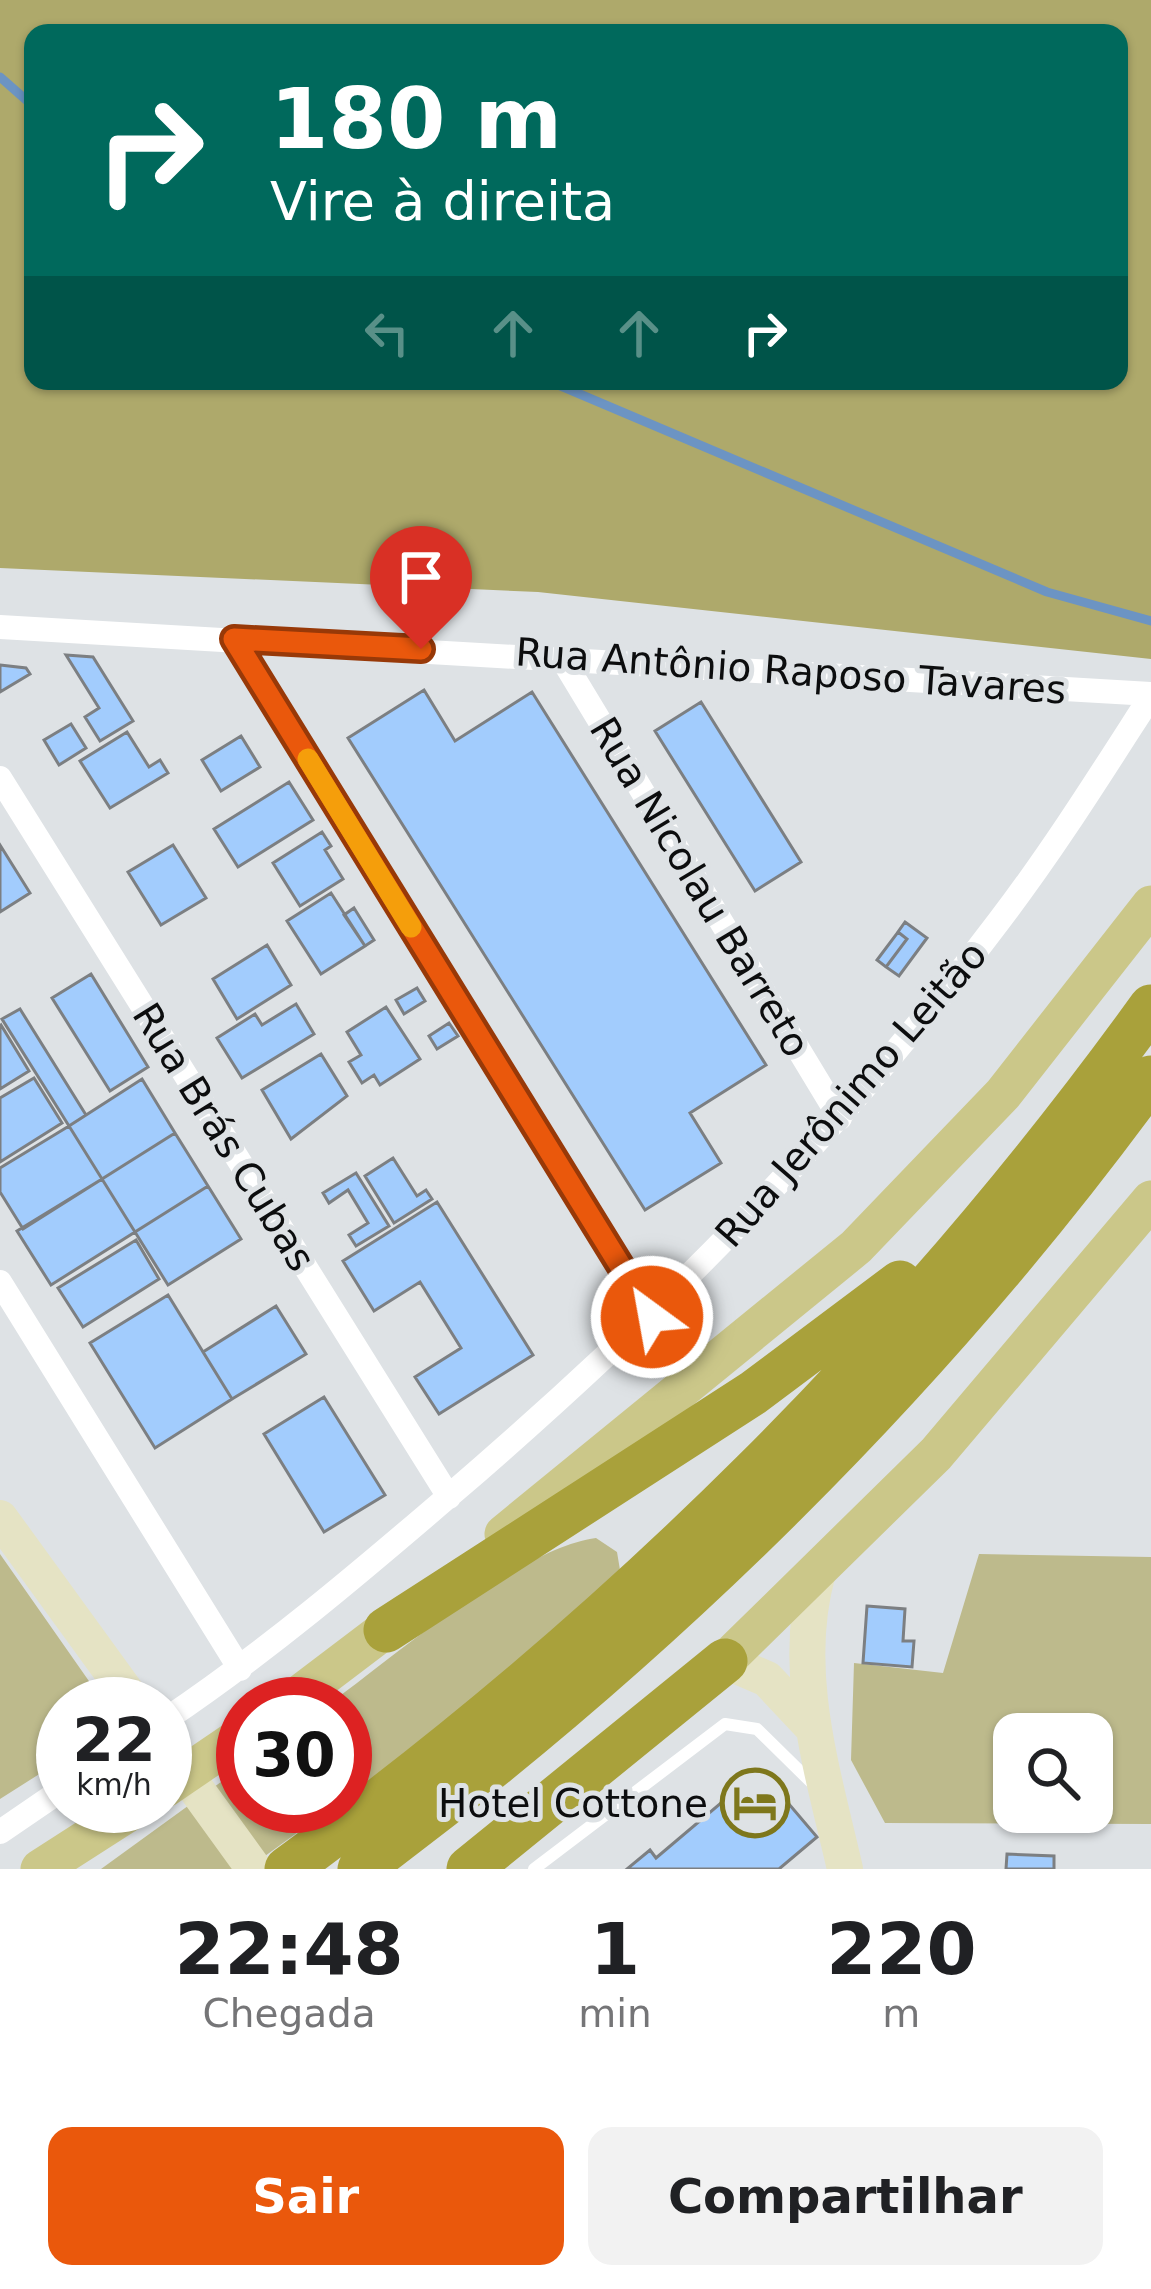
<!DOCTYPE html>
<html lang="pt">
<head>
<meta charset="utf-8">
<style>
  body { margin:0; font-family:"DejaVu Sans",sans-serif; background:#f2f2f2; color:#202124; height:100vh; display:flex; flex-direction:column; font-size:45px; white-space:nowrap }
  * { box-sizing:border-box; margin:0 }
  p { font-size:39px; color:#757577 }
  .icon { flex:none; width:66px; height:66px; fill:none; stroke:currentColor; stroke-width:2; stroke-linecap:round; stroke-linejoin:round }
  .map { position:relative; height:1869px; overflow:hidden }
  .panel { display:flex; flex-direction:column; background:#fff; flex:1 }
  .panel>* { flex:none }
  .hud { position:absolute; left:24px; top:24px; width:1104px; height:366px; border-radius:24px; box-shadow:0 3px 9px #0004; background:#00695c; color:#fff; overflow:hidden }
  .controls { position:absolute; left:993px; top:1713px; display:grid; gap:24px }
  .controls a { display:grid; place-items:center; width:120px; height:120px; border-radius:24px; background:#fff; box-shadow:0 3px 9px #0004; font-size:60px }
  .speed { position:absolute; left:36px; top:1677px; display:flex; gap:24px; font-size:60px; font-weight:700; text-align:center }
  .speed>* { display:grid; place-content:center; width:156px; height:156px; border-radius:50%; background:#fff; box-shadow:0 3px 9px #0004; line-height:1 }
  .speed small { font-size:30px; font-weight:400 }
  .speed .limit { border:18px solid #d22; background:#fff; color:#111 }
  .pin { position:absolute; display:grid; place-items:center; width:102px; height:102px; color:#fff; margin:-123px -51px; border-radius:50% 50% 50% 0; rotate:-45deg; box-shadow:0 0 12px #0007 }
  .pin .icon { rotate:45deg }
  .me { position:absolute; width:132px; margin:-66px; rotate:328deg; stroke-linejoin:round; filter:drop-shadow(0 0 9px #0008) }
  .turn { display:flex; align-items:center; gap:42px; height:252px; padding:0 48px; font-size:54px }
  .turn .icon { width:156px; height:156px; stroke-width:2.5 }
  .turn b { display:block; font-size:84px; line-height:102px }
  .lanes { display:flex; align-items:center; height:114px; padding:0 48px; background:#0003; justify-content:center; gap:60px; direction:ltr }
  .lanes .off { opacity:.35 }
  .eta { display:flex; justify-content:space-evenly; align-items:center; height:204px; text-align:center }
  .eta b { font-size:72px; font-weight:700; line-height:84px }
  .action { display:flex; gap:24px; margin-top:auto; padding:24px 48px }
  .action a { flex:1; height:138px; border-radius:24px; background:#ea580c; color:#fff; font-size:48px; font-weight:700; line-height:138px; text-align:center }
  .action a+a { background:#f2f2f2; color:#202124 }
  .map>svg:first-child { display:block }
  .green { fill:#bdba8c; fill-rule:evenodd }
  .forest { fill:#aea96b; fill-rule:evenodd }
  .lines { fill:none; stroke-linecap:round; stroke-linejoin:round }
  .stream { stroke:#6c94c3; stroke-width:9 }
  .building { fill:#a2ccfd; stroke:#7c7f82; stroke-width:3 }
  .service { stroke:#fff; stroke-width:12 }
  .minor { stroke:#fff; stroke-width:24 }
  .secondary { stroke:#e5e3c4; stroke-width:36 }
  .primary { stroke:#cbc789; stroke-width:39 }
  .motorway { stroke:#a9a13b; stroke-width:45 }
  .route-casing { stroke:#983908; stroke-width:30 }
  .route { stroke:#ea580c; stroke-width:21 }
  .slow { stroke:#f59e0b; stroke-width:21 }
  .labels { text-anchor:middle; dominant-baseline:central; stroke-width:10; stroke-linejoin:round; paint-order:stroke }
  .street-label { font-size:39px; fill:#0c0d0e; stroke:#dee2e5 }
  .poi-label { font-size:39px; fill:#0c0d0e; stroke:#dee2e5; text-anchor:end }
</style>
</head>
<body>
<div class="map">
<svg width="1151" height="1869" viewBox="0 0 1151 1869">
  <rect width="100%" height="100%" fill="#dee2e5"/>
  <path class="green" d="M596 1538 617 1552 620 1570 486 1694 345 1798V1704H329C394 1657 519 1548 596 1538Z
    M0 1554 105 1704H63V1759L0 1799Z
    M979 1554 1151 1557V1824L885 1823 851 1760 854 1663 943 1673ZM1014 1734H1092V1812H1014Z
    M243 1766V1806H334L247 1869H101Z"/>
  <path class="forest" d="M0 0H1151V659L538 592 0 568ZM33 33H1119V381H33Z"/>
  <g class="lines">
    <path class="stream" d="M0 77 33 106
      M549 381 1047 592 1151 621"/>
  </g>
  <path class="building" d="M66 655 93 657 133 721 100 741 85 717 99 708Z
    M0 665 26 668 30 674 0 692Z
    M424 690 455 741 532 692 766 1065 690 1113 721 1163 645 1210 348 738Z
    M701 702 801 862 755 891 655 731Z
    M71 724 86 748 59 765 44 740Z
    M127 732 149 767 160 760 168 773 110 808 80 761Z
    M241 736 260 767 221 791 202 760Z
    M289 782 313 820 238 867 214 829Z
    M322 832 331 846 325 850 343 879 300 906 273 863Z
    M0 845 30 893 0 912Z
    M173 845 206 898 161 925 128 872Z
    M331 893 365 946 321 974 287 921Z
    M354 908 374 940 365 946 344 915Z
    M905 922 927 938 899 976 886 967 907 939 898 932Z
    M898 932 907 939 886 967 877 960Z
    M267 945 291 985 237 1019 213 979Z
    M91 974 148 1067 110 1091 52 998Z
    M417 988 425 1001 404 1014 396 1000Z
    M296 1004 314 1034 242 1078 217 1038 255 1014 262 1025Z
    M386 1007 420 1059 380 1085 374 1075 362 1083 349 1062 361 1055 347 1032Z
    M20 1009 86 1115 69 1126 2 1019Z
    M449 1023 458 1036 437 1049 429 1036Z
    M1 1025 29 1071 0 1089V1026Z
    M321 1054 347 1096 291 1139 262 1090Z
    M34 1078 62 1123 0 1162V1098Z
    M142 1079 175 1133 102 1179 69 1126Z
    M69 1126 102 1179 23 1229 0 1192V1168Z
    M175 1133 208 1186 135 1232 102 1179Z
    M393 1158 417 1196 426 1190 432 1199 394 1223 365 1176Z
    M356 1173 389 1226 356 1246 349 1235 368 1223 348 1190 329 1203 323 1193Z
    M102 1179 135 1232 51 1285 17 1231Z
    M208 1186 241 1239 168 1285 135 1232Z
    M437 1202 533 1355 439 1414 415 1377 461 1348 420 1282 374 1311 343 1261Z
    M136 1240 159 1279 83 1327 58 1288Z
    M168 1295 232 1399 155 1448 90 1343Z
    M276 1306 306 1354 232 1399 203 1352Z
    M324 1397 385 1495 324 1532 264 1434Z
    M867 1606 905 1609 903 1641H914L912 1667 863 1663Z
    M760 1770 817 1837 779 1869H627L650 1850 656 1858Z
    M1007 1854 1054 1856V1869H1006Z"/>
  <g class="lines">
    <path class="service" d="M534 1869 725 1724 757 1729 814 1785"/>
    <path class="minor" d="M0 627 1151 694
      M234 639 652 1317
      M561 657 840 1118
      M0 778 449 1497
      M0 1282 240 1669
      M165 1720C266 1652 357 1575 449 1496 652 1322 839 1135 999 921 1054 849 1102 772 1151 696
      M0 1832 63 1789"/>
    <path class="secondary" d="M0 1518 135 1704
      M818 1572C790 1671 823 1772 845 1869
      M725 1661 767 1679 813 1728
      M165 1746 254 1869"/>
    <path class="primary" d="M504 1534 856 1247 1003 1094 1151 905
      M725 1661 936 1454 1151 1200
      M287 1704 407 1613
      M165 1788 243 1735
      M40 1869 138 1806"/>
    <path class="motorway" d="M386 1630 753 1393 900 1283
      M287 1869C617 1630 912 1338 1151 1007
      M360 1869C659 1647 932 1379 1151 1078
      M469 1869 725 1661"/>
  </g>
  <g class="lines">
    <defs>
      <path id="route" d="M421 649 234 639 652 1317"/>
    </defs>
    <use href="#route" class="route-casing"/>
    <use href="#route" class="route"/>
    <path class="slow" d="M308 759 411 927"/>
  </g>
  <defs>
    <symbol id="hotel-ring" viewBox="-11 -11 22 22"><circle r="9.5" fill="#dee2e5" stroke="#7e771c" stroke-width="1.5"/><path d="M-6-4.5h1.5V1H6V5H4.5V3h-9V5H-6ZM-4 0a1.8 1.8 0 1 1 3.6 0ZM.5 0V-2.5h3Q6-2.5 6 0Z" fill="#7e771c"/></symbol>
  </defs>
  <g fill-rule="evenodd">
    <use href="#hotel-ring" x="717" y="1765" width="76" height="76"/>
  </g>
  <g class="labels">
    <g class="street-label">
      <text transform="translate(791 671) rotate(4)">Rua Antônio Raposo Tavares</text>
      <text transform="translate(700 887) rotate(59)">Rua Nicolau Barreto</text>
      <text transform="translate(851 1094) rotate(-49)">Rua Jerônimo Leitão</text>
      <text transform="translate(224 1137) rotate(58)">Rua Brás Cubas</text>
    </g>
    <g class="poi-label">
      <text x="708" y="1803">Hotel Cottone</text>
    </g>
  </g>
</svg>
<div class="controls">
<a><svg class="icon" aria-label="search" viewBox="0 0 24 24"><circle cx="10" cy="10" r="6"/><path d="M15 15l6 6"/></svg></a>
</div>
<div class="speed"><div>22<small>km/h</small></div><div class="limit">30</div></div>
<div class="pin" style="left:421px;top:649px;background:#d93025"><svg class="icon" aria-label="arrive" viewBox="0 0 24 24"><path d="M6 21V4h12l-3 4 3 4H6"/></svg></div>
<svg class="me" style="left:652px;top:1317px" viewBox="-20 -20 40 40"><circle r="17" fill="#ea580c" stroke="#fff" stroke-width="3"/><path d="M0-11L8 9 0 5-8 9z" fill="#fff"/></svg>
<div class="hud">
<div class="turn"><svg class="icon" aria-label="right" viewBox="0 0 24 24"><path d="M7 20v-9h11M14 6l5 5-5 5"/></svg><div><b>180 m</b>Vire à direita</div></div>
<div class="lanes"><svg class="icon off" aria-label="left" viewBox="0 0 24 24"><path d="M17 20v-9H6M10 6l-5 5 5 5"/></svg><svg class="icon off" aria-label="ahead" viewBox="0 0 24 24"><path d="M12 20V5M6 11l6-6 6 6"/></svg><svg class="icon off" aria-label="ahead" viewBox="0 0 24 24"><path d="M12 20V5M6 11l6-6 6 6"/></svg><svg class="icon" aria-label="right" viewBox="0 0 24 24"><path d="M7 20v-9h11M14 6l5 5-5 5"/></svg></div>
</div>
</div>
<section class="panel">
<div class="eta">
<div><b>22:48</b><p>Chegada</p></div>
<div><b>1</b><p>min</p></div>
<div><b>220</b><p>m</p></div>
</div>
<div class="action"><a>Sair</a><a>Compartilhar</a></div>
</section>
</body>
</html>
